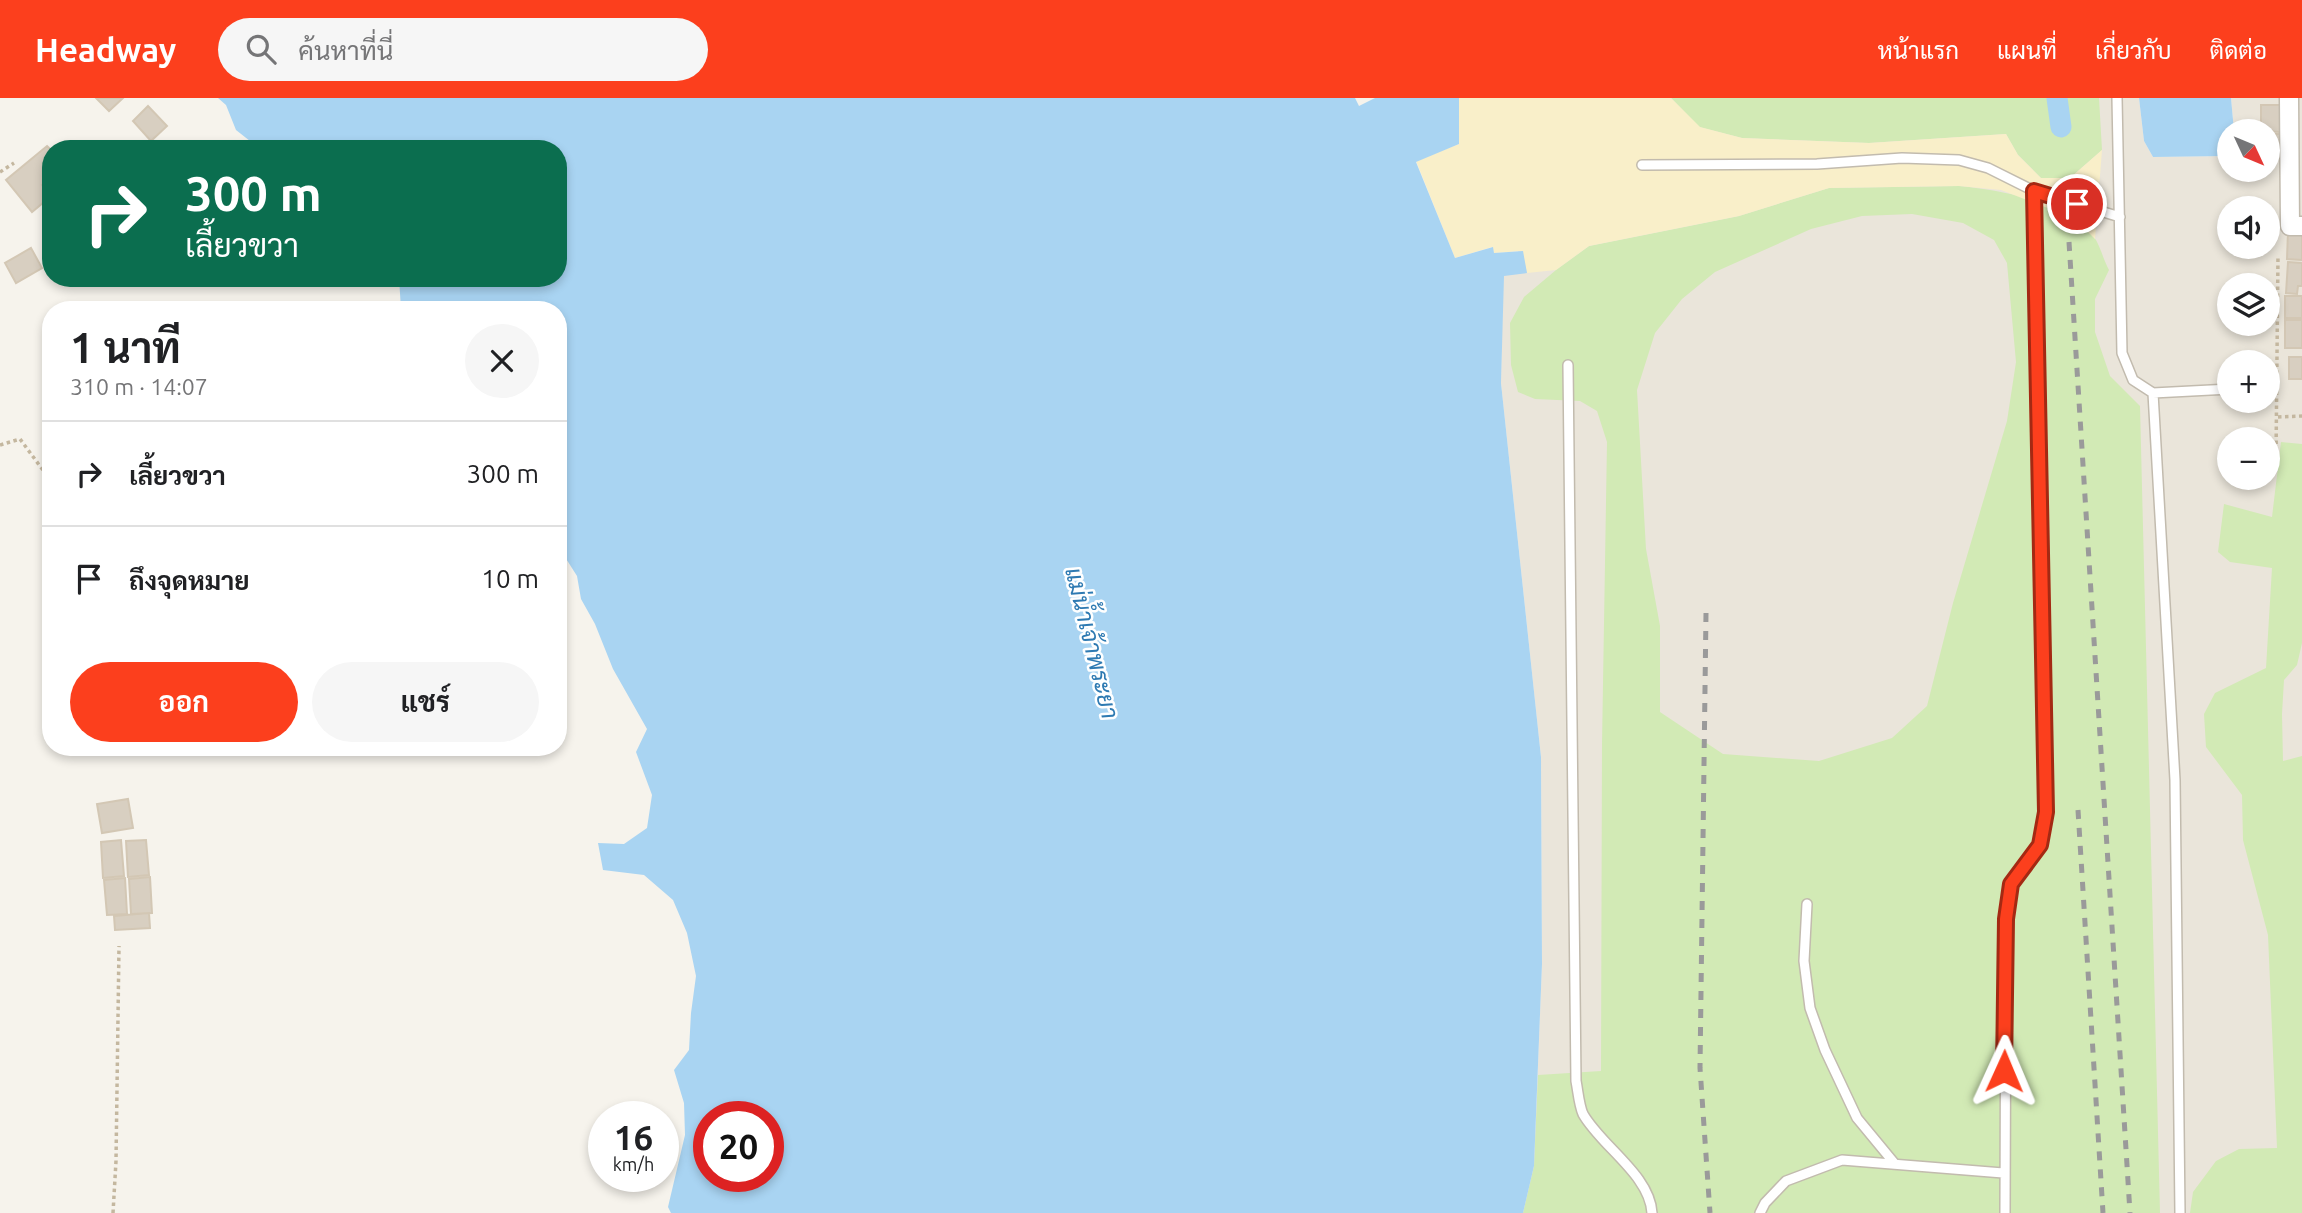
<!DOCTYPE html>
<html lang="th">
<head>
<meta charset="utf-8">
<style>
  body { margin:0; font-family:Ubuntu,Sarabun,sans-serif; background:#f6f6f6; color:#202124; height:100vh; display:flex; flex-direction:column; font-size:26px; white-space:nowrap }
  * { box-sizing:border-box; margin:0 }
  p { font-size:23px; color:#757577 }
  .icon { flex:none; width:38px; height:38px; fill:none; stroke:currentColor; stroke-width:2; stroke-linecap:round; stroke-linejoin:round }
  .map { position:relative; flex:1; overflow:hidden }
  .details { position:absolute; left:42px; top:203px; width:525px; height:455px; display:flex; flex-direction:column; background:#fff; border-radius:28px; box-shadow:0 4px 10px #0003 }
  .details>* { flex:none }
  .guide { position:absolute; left:42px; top:42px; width:525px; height:147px; border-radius:28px; box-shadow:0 4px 10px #0003; background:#0b6e4f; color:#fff; overflow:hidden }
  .needle { width:46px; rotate:134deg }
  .fabs { position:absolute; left:2217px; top:21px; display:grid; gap:14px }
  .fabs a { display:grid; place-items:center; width:63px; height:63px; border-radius:50%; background:#fff; box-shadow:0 4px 10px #0003; font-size:35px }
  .speed { position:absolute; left:588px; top:1003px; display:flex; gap:14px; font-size:35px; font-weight:700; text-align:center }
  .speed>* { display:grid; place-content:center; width:91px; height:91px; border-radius:50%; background:#fff; box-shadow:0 4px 10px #0003; line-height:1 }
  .speed small { font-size:18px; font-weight:400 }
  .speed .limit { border:10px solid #d22; background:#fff; color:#111 }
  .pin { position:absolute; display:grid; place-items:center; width:60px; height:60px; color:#fff; margin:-30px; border:4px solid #fff; border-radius:50%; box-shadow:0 2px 7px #0007 }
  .me { position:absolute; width:77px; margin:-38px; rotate:1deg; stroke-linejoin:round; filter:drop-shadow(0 0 5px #0008) }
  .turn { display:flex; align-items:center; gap:24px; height:147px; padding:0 28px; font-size:32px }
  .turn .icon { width:91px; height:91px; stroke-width:2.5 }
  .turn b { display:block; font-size:49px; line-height:60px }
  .round { display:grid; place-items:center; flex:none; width:74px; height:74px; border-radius:37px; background:#f6f6f6 }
  .head { display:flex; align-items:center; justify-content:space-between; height:119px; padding:0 28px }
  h1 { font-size:42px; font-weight:700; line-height:52px }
  .cta { display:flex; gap:14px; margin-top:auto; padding:14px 28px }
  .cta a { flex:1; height:80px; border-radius:42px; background:#fc3f1d; color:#fff; font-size:28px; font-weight:700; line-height:80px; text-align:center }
  .cta a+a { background:#f6f6f6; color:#202124 }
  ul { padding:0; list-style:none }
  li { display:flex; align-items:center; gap:21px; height:105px; padding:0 28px; border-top:2px solid #e0e0e0 }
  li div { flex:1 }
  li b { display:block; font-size:26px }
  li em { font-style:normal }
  header { display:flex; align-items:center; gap:42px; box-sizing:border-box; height:98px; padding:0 35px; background:#fc3f1d; color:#fff }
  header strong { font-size:33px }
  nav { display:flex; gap:38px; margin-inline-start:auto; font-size:24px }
  .search { width:490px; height:63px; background:#f6f6f6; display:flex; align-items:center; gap:18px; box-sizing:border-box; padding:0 24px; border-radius:38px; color:#757577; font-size:26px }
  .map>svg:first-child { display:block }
  .residential { fill:#eae5da; fill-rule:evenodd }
  .green { fill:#d2eab5; fill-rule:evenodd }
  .sand { fill:#f9efc9 }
  .water { fill:#a9d4f2; fill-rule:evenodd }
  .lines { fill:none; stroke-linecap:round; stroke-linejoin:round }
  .canal { stroke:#a9d4f2; stroke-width:21 }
  .building { fill:#d8cfc1; stroke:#d3c7b4; stroke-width:2 }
  .lane-casing { stroke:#c2bbae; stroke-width:12 }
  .street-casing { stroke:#c2bbae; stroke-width:21 }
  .path { stroke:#c4b79f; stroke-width:3.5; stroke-dasharray:3.5 3.5; stroke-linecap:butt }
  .lane { stroke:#fff; stroke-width:9 }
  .street { stroke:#fff; stroke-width:18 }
  .rail { stroke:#9a9a9a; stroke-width:5; stroke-dasharray:9 9; stroke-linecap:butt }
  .route-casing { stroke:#a42913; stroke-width:18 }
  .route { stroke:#fc3f1d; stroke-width:12 }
  .labels { text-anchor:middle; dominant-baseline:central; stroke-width:5; stroke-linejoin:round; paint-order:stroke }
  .water-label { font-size:24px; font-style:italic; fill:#2e7ab2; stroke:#fff }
</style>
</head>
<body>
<header>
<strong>Headway</strong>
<div class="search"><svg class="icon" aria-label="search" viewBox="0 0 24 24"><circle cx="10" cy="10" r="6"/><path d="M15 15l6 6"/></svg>ค้นหาที่นี่</div>
<nav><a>หน้าแรก</a><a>แผนที่</a><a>เกี่ยวกับ</a><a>ติดต่อ</a></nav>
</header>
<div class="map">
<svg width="2302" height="1115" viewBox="0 0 2302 1115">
  <rect width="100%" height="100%" fill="#f6f3ec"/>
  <path class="residential" d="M1459 0H2139L2144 43 2153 59 2229 58 2230 72H2268V33H2234L2231 0H2302V1115H1523L1534 1068 1542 866 1541 659 1501 285 1503 177 1526 174ZM2230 110H2268V149H2230ZM2230 187H2268V226H2230ZM2230 264H2268V303H2230ZM2230 341H2268V380H2230Z"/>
  <path class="green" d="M1671 0H2099L2102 52 2070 80H2041L2018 57 2006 36 1869 45 1742 40 1699 29Z
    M1959 88C2001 92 2071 104 2096 142 2101 151 2104 163 2109 172L2095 201V234L2110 278 2140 308 2160 1115H1523L1534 1068 1538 977 1601 973 1602 646 1607 344 1597 313 1580 303 1535 301 1518 294 1511 267 1510 225 1524 199 1556 172 1589 148 1739 118 1829 90ZM1912 116 1963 125 1994 142 2007 165 2016 264 2007 323 1953 505 1927 608 1892 640 1819 663 1723 656 1660 614V528L1646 451 1637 292 1655 235 1682 201 1715 174 1811 131 1862 118Z
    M2281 344 2302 346V545L2297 567 2284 582 2282 616 2283 663 2302 658V1115H2190L2193 1094 2216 1063 2239 1051 2277 1050 2268 837 2243 742 2242 697 2206 649 2204 616 2215 595 2266 570 2272 470 2230 464 2218 454 2224 406 2272 419Z"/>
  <path class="sand" d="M1459 0H1671L1700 29 1742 40 1869 45 2006 36 2018 57 2041 80H2070L2102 52 2095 141 2074 120 2001 92 1959 88 1829 90 1739 118 1589 148 1556 172 1527 175 1522 153 1494 155 1492 149 1455 160 1416 63 1459 46Z"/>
  <path class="water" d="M218 0H1355L1359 8 1375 0H1459V46L1416 64 1455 160 1493 149 1494 155 1523 153 1527 175 1504 178 1501 285 1541 659 1542 866 1534 1068 1523 1115H671L668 1109 685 1037 684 1005 674 972 689 952 691 915 696 878 687 835 673 802 644 777 603 772 598 745 624 746 647 730 652 697 636 654 647 631 613 571 595 526 581 501 577 478 558 448V212L401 211 399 180H558V51H260L236 32 226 7ZM709 1018H768V1078H709Z
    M2139 0H2231L2234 33H2230L2229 58 2153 59 2144 43Z"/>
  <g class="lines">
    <path class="canal" d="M2057 0 2061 29"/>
  </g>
  <path class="building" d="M96 0H123L109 13Z
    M2261 7H2282L2281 34 2261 33Z
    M148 8 167 28 151 43 133 23Z
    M2268 36H2282V49L2268 50Z
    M47 48 51 52V80L42 87 51 98 32 114 6 82Z
    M2288 133H2302V162L2287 161Z
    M31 150 42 170 16 185 5 165Z
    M2288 164 2302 165V188H2298L2297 196 2286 195Z
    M2285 198H2302V220H2285Z
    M2285 222H2302V250H2285Z
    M2289 259H2302V281H2289Z
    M128 701 133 730 102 735 97 706Z
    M121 742 124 778 103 780 101 744Z
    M146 742 149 777 128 779 126 743Z
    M150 779 152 815 131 816 129 781Z
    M125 780 127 816 107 817 104 782Z
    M149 815 150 830 115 832 114 818Z"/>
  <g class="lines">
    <defs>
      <path id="lane" d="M2117 0 2122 255 2133 282 2153 295
        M1642 67 1817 66 1902 60 1959 62 1988 70 2034 93 2120 119
        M1568 267 1576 983C1578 993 1579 1007 1583 1016 1601 1048 1650 1077 1652 1115
        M1807 806 1804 863 1810 910 1825 952 1857 1020 1895 1066
        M1760 1115 1765 1105 1786 1083 1842 1062 2003 1075
        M2005 1115 2006 821 2011 786 2040 747 2046 714 2034 93
        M2180 1115 2175 682 2153 295 2230 291"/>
      <path id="street" d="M2289 0 2290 128H2302"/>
    </defs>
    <use href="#lane" class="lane-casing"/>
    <use href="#street" class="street-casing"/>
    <path class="path" d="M0 74 14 65
      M2278 319 2302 318
      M0 347 20 341 51 383
      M2276 360 2278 157
      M113 1115 116 1063 119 848"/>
    <use href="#lane" class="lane"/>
    <use href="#street" class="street"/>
    <path class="rail" d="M2069 144 2130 1115
      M1706 515 1700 970 1710 1115
      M2078 712 2103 1115"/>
  </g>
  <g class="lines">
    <defs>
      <path id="route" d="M2004 973 2006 821 2011 786 2040 747 2046 714 2034 93 2077 106"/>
    </defs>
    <use href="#route" class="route-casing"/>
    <use href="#route" class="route"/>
  </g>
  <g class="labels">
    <g class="water-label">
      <text transform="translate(1092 545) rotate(76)">แม่น้ำเจ้าพระยา</text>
    </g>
  </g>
</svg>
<div class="fabs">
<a><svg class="needle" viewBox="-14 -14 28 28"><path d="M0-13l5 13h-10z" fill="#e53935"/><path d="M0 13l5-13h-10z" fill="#757577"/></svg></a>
<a><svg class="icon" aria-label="sound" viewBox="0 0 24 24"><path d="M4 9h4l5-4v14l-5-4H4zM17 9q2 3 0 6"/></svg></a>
<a><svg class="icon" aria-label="layers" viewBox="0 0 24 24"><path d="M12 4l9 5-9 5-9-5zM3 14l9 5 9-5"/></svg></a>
<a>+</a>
<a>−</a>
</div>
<div class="speed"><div>16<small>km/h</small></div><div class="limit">20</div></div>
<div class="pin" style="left:2077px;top:106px;background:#d93025"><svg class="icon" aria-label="arrive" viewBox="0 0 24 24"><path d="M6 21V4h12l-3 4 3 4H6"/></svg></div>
<svg class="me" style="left:2004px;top:973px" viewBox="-20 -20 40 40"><path d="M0-17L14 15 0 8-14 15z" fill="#fc3f1d" stroke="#fff" stroke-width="4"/></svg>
<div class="guide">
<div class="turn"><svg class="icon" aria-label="right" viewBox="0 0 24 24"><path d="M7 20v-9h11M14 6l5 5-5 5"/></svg><div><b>300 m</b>เลี้ยวขวา</div></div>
</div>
<section class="details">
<div class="head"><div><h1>1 นาที</h1><p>310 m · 14:07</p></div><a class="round"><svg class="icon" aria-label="close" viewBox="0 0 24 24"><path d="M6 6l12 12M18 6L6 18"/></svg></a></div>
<ul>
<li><svg class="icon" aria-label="right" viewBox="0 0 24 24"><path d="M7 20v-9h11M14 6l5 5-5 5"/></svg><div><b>เลี้ยวขวา</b></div><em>300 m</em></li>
<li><svg class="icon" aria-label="arrive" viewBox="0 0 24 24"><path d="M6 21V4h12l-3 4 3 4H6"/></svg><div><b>ถึงจุดหมาย</b></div><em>10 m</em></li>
</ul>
<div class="cta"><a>ออก</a><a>แชร์</a></div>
</section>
</div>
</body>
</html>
